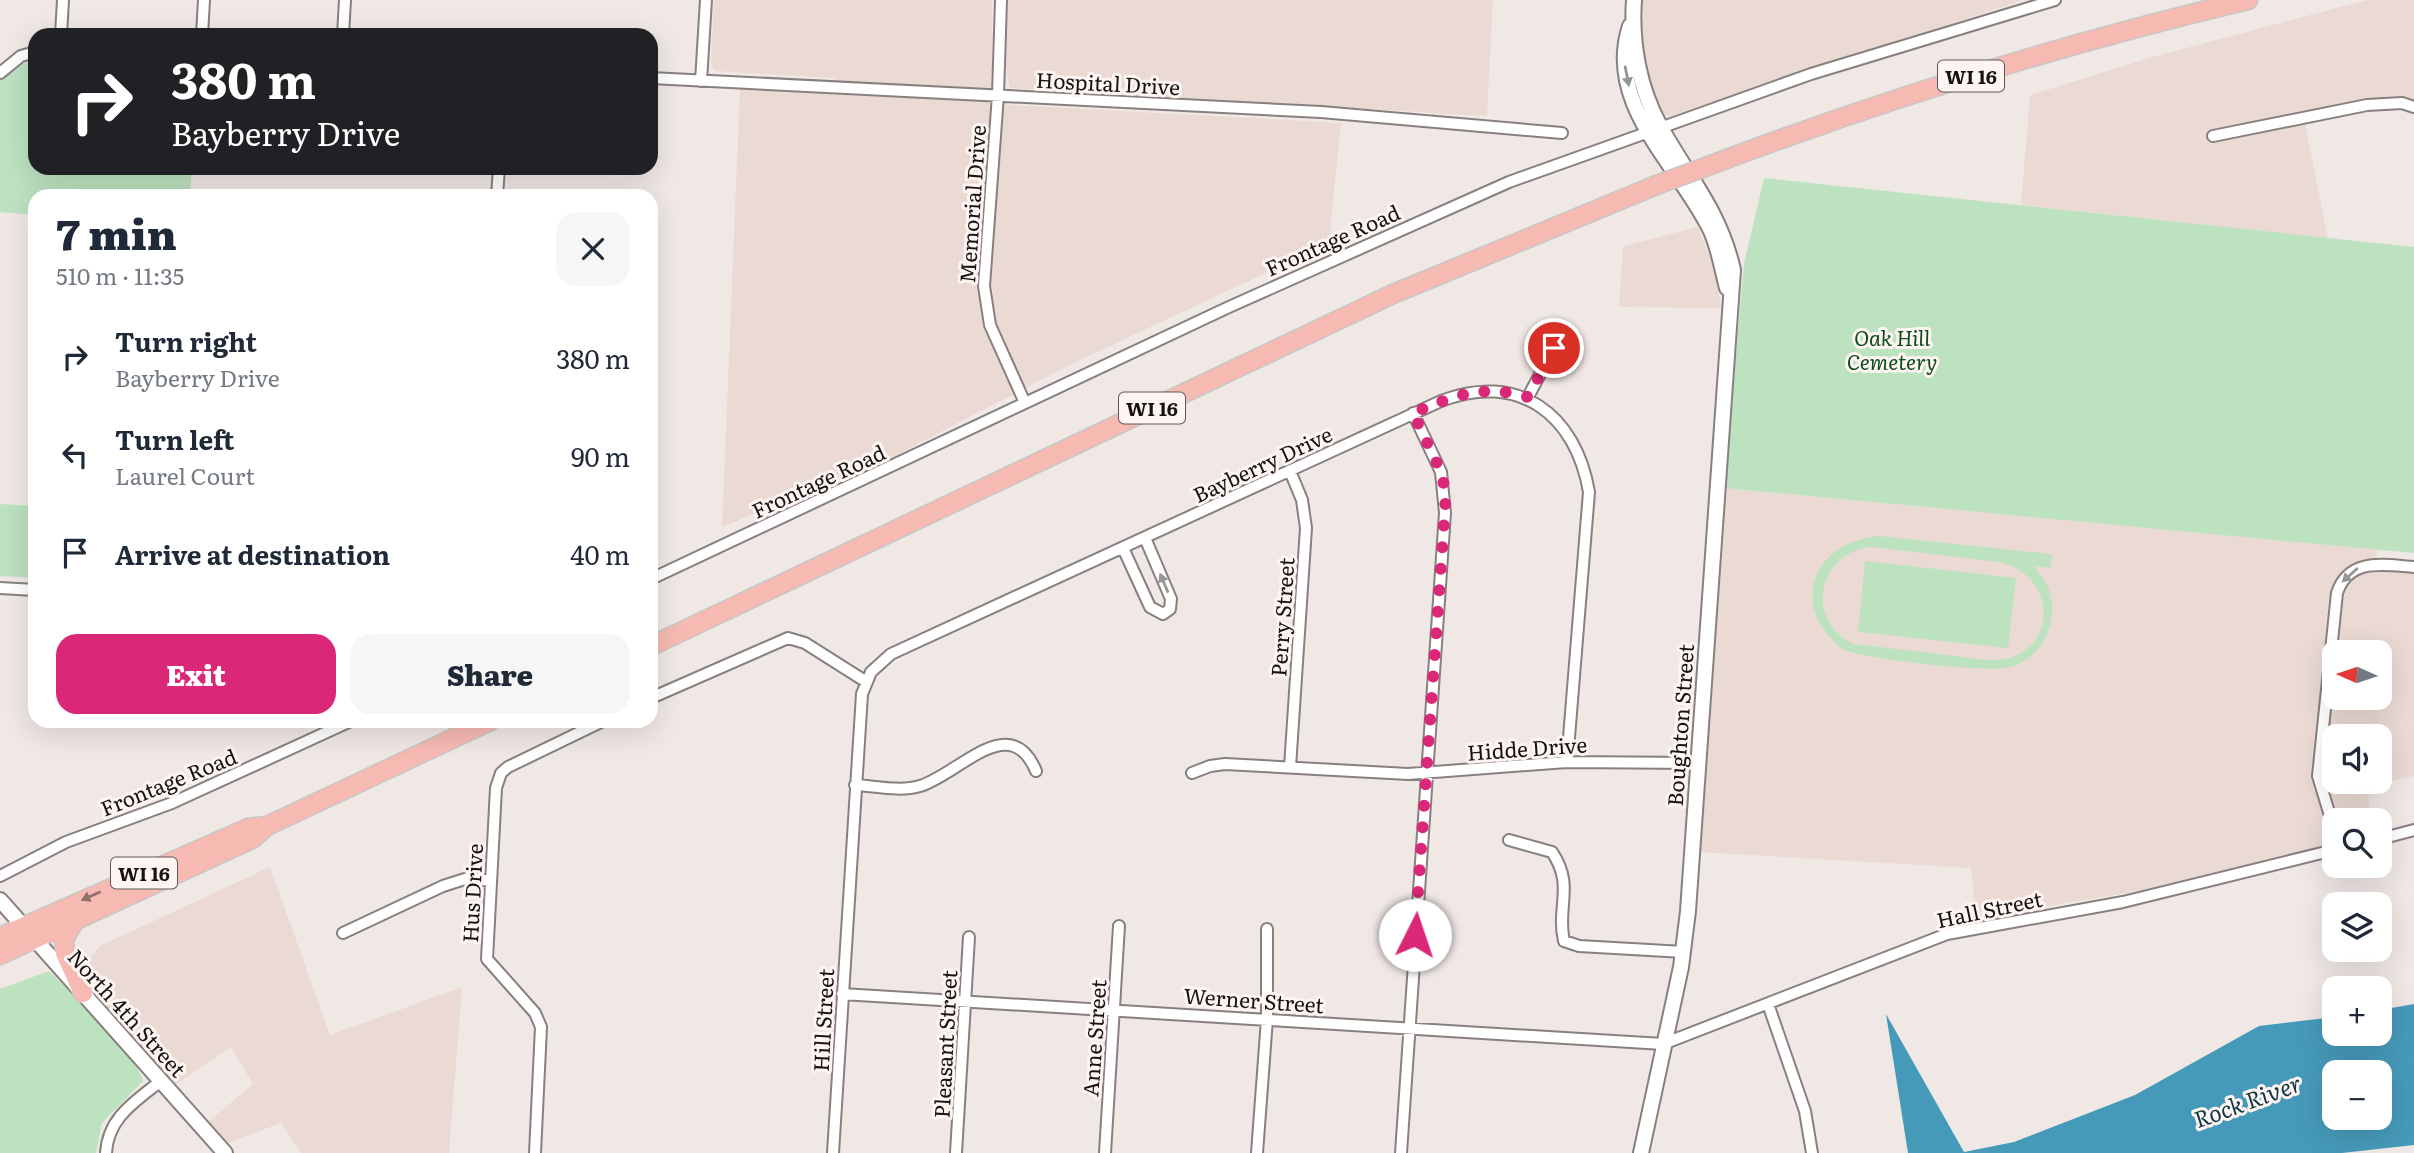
<!DOCTYPE html>
<html lang="en">
<head>
<meta charset="utf-8">
<style>
  body { margin:0; font-family:Literata,serif; background:#f6f6f7; color:#1f2937; height:100vh; display:flex; flex-direction:column; font-size:26px; white-space:nowrap }
  * { box-sizing:border-box; margin:0 }
  p { font-size:23px; color:#747a83 }
  .icon { flex:none; width:38px; height:38px; fill:none; stroke:currentColor; stroke-width:2; stroke-linecap:round; stroke-linejoin:round }
  .map { position:relative; flex:1; overflow:hidden }
  .details { position:absolute; left:28px; top:189px; width:630px; height:539px; display:flex; flex-direction:column; background:#fff; border-radius:21px; box-shadow:0 7px 28px #0002 }
  .details>* { flex:none }
  .hud { position:absolute; left:28px; top:28px; width:630px; height:147px; border-radius:21px; box-shadow:0 7px 28px #0002; background:#202124; color:#fff; overflow:hidden }
  .needle { width:46px; rotate:273deg }
  .tools { position:absolute; left:2322px; top:640px; display:grid; gap:14px }
  .tools a { display:grid; place-items:center; width:70px; height:70px; border-radius:14px; background:#fff; box-shadow:0 7px 28px #0002; font-size:35px }
  .pin { position:absolute; display:grid; place-items:center; width:60px; height:60px; color:#fff; margin:-30px; border:4px solid #fff; border-radius:50%; box-shadow:0 2px 7px #0007 }
  .me { position:absolute; width:77px; margin:-38px; rotate:4deg; stroke-linejoin:round; filter:drop-shadow(0 0 5px #0008) }
  .turn { display:flex; align-items:center; gap:24px; height:147px; padding:0 28px; font-size:32px }
  .turn .icon { width:91px; height:91px; stroke-width:2.5 }
  .turn b { display:block; font-size:49px; line-height:60px }
  .round { display:grid; place-items:center; flex:none; width:74px; height:74px; border-radius:21px; background:#f6f6f7 }
  .headline { display:flex; align-items:center; justify-content:space-between; height:119px; padding:0 28px }
  h1 { font-size:42px; font-weight:800; line-height:52px }
  .primary-button { display:flex; gap:14px; margin-top:auto; padding:14px 28px }
  .primary-button a { flex:1; height:80px; border-radius:21px; background:#db2777; color:#fff; font-size:28px; font-weight:800; line-height:80px; text-align:center }
  .primary-button a+a { background:#f6f6f7; color:#1f2937 }
  ul { padding:0; list-style:none }
  li { display:flex; align-items:center; gap:21px; height:98px; padding:0 28px }
  li div { flex:1 }
  li b { display:block; font-size:26px }
  li em { font-style:normal }
  .map>svg:first-child { display:block }
  .built { fill:#ebdad4; fill-rule:evenodd }
  .green { fill:#bde2c0; fill-rule:evenodd }
  .water { fill:#469ab9; fill-rule:evenodd }
  .lines { fill:none; stroke-linecap:round; stroke-linejoin:round }
  .minor-casing { stroke:#88807e; stroke-width:14 }
  .tertiary-casing { stroke:#88807e; stroke-width:18 }
  .trunk-casing { stroke:#c7c7c6; stroke-width:21 }
  .minor { stroke:#fff; stroke-width:10 }
  .tertiary { stroke:#fff; stroke-width:14 }
  .trunk { stroke:#f6bab2; stroke-width:18 }
  .trunk-bridge-casing { stroke:#c7c7c6; stroke-width:21; stroke-linecap:butt }
  .trunk-bridge { stroke:#f6bab2; stroke-width:18 }
  .oneway { fill:#969595 }
  .oneway2 { fill:#916f6a }
  .route { stroke:#db2777; stroke-width:12; stroke-dasharray:0 21.6 }
  .labels { text-anchor:middle; dominant-baseline:central; stroke-width:6; stroke-linejoin:round; paint-order:stroke }
  .shield { fill:#fef5f2; stroke:#5c5856; stroke-width:2 }
  .shield-label { font-size:19px; font-weight:bold; fill:#161413 }
  .street-label { font-size:21px; fill:#161413; stroke:#fef5f2 }
  .park-label { font-size:21px; font-style:italic; fill:#0b4b1c; stroke:#fef5f2 }
  .water-label { font-size:23px; font-style:italic; fill:#0f3644; stroke:#fef5f2 }
</style>
</head>
<body>
<div class="map">
<svg width="2414" height="1153" viewBox="0 0 2414 1153">
  <rect width="100%" height="100%" fill="#f0e8e5"/>
  <path class="built" d="M714 0H992V104L1341 123 1329 243 1072 364 898 454 722 527 740 88 833 94 834 78 715 71 711 64Z
    M1006 0H1493L1487 116 1010 88 1005 65Z
    M1643 0H2023L1667 117 1659 109 1646 69 1642 33Z
    M2367 0H2414V101L2369 98 2303 113 2328 238 2021 205 2030 95 2149 58Z
    M1698 227 1715 270 1721 308 1619 307 1623 246Z
    M1724 488 2377 549 2376 568 2414 571V776L2367 787 2372 821H2334V844L2132 892 1976 918 1971 868 1699 852ZM2334 653H2380V698H2334ZM2334 737H2380V782H2334Z
    M270 867 330 1035 462 987 449 1153H301L281 1123 226 1144 207 1123 253 1084 231 1047 175 1085 86 982 80 971 100 946Z"/>
  <path class="green" d="M35 57V168H192L190 196H35V215L0 212V78Z
    M1764 178 2414 247V553L1724 488 1744 264Z
    M0 504 35 506V578L0 576Z
    M1879 536 2052 554 2051 568 2034 566C2040 575 2048 583 2050 594 2059 626 2039 663 2005 668 1983 672 1865 659 1844 650 1788 608 1811 542 1879 536ZM1871 547 1999 562C2054 573 2061 647 2004 659 1989 662 1971 658 1956 656 1922 652 1888 648 1854 644 1804 622 1817 552 1871 547Z
    M1865 561 2016 578 2008 648 1858 632Z
    M49 971C66 987 141 1062 143 1081L102 1123 96 1153H0V989Z"/>
  <path class="water" d="M2414 1004V1145L2342 1153H1908L1886 1014 1964 1152 2014 1142 2135 1095 2259 1026 2334 1017V1034H2380V1010ZM2334 1073H2380V1118H2334Z"/>
  <g class="lines">
    <defs>
      <path id="minor" d="M1001 0 998 95 984 286 990 325 1025 403
        M61 35 63 0
        M202 35 204 0
        M343 35 345 0
        M0 73 21 56 35 52
        M651 78 1321 112 1562 133
        M701 81 706 0
        M2213 136 2367 105 2402 103 2414 107
        M497 196 499 168
        M1528 397 1554 348
        M1290 471 1302 500 1306 528 1290 767
        M1123 548 1150 607 1163 614 1170 609 1171 599 1145 538
        M651 579 1229 307 1509 182 1811 74 2055 0
        M0 588 35 590
        M651 698 788 638 805 643 865 681
        M1192 773 1210 766 1225 764 1408 774 1567 762 1697 763
        M855 785C875 786 900 792 920 786 958 775 1010 709 1036 771
        M2334 829 2318 776 2337 593C2349 557 2384 565 2414 567
        M2380 839 2414 830
        M1509 840 1552 852C1575 886 1556 907 1564 941L1579 946 1684 952
        M0 876 66 842 172 803 351 721
        M343 933 443 886 468 878 491 881
        M842 994 1663 1044 1947 934 2123 902 2334 850
        M1768 1004 1805 1111 1812 1153
        M106 1153C108 1117 136 1101 162 1080
        M535 1153 541 1027 535 1013 487 959 496 788 501 773 508 767 603 721
        M833 1153 862 694 871 672 891 654 1441 401C1518 371 1576 414 1589 492L1567 762
        M956 1153 969 937
        M1105 1153 1119 926
        M1257 1153 1267 1019V929
        M1401 1153 1445 513 1441 472 1413 413"/>
      <path id="tertiary" d="M1634 0C1631 43 1639 88 1660 126 1688 177 1720 211 1733 270L1688 911 1681 967 1641 1153
        M1630 26C1604 105 1680 166 1711 231 1719 249 1722 269 1727 288
        M0 900 225 1153"/>
      <path id="trunk" d="M1700 169C1879 101 2062 44 2248 0
        M651 646 1393 294 1659 184
        M75 920 64 940 65 953 83 993
        M0 937 248 828 267 826
        M0 955 252 839 267 826 490 721"/>
    </defs>
    <use href="#minor" class="minor-casing"/>
    <use href="#tertiary" class="tertiary-casing"/>
    <use href="#trunk" class="trunk-casing"/>
    <use href="#minor" class="minor"/>
    <use href="#tertiary" class="tertiary"/>
    <use href="#trunk" class="trunk"/>
    <defs>
      <path id="trunk-bridge" d="M1659 184 1700 169"/>
    </defs>
    <use href="#trunk-bridge" class="trunk-bridge-casing"/>
    <use href="#trunk-bridge" class="trunk-bridge"/>
  </g>
  <defs><path id="oneway-solid" d="M-6-.8H1V-3.2L6.5 0L1 3.2V.8H-6Z" transform="scale(1.75)"/></defs>
  <g class="oneway">
    <use href="#oneway-solid" transform="translate(1627 76) rotate(79)"/>
    <use href="#oneway-solid" transform="translate(2350 575) rotate(138)"/>
    <use href="#oneway-solid" transform="translate(1164 583) rotate(-113)"/>
  </g>
  <use class="oneway2" href="#oneway-solid" transform="translate(91 896) rotate(156)"/>
  <g class="lines">
    <path class="route" d="M1415 935 1446 494 1441 472 1413 413C1456 395 1482 384 1528 397L1554 348"/>
  </g>
  <g class="labels">
    <g class="shield">
      <rect x="1938" y="60.5" width="66" height="31" rx="5"/>
      <rect x="1119" y="392.5" width="66" height="31" rx="5"/>
      <rect x="111" y="857.5" width="66" height="31" rx="5"/>
    </g>
    <g class="shield-label">
      <text x="1971" y="76">WI 16</text>
      <text x="1152" y="408">WI 16</text>
      <text x="144" y="873">WI 16</text>
    </g>
    <g class="street-label">
      <text transform="translate(1108 82) rotate(3)">Hospital Drive</text>
      <text transform="translate(971 204) rotate(-86)">Memorial Drive</text>
      <text transform="translate(1332 239) rotate(-24)">Frontage Road</text>
      <text transform="translate(1262 463) rotate(-25)">Bayberry Drive</text>
      <text transform="translate(818 480) rotate(-25)">Frontage Road</text>
      <text transform="translate(1281 617) rotate(-86)">Perry Street</text>
      <text transform="translate(1679 725) rotate(-86)">Boughton Street</text>
      <text transform="translate(1527 747) rotate(-4)">Hidde Drive</text>
      <text transform="translate(168 781) rotate(-22)">Frontage Road</text>
      <text transform="translate(471 893) rotate(-87)">Hus Drive</text>
      <text transform="translate(1989 908) rotate(-12)">Hall Street</text>
      <text transform="translate(1254 999) rotate(4)">Werner Street</text>
      <text transform="translate(128 1012) rotate(48)">North 4th Street</text>
      <text transform="translate(822 1020) rotate(-87)">Hill Street</text>
      <text transform="translate(1093 1038) rotate(-86)">Anne Street</text>
      <text transform="translate(944 1044) rotate(-87)">Pleasant Street</text>
    </g>
    <g class="park-label">
      <text x="1892" y="336">Oak Hill<tspan x="1892" dy="24">Cemetery</tspan></text>
    </g>
    <g class="water-label">
      <text transform="translate(2247 1100) rotate(-20)">Rock River</text>
    </g>
  </g>
</svg>
<div class="tools">
<a><svg class="needle" viewBox="-14 -14 28 28"><path d="M0-13l5 13h-10z" fill="#e53935"/><path d="M0 13l5-13h-10z" fill="#747a83"/></svg></a>
<a><svg class="icon" aria-label="sound" viewBox="0 0 24 24"><path d="M4 9h4l5-4v14l-5-4H4zM17 9q2 3 0 6"/></svg></a>
<a><svg class="icon" aria-label="search" viewBox="0 0 24 24"><circle cx="10" cy="10" r="6"/><path d="M15 15l6 6"/></svg></a>
<a><svg class="icon" aria-label="layers" viewBox="0 0 24 24"><path d="M12 4l9 5-9 5-9-5zM3 14l9 5 9-5"/></svg></a>
<a>+</a>
<a>−</a>
</div>
<div class="pin" style="left:1554px;top:348px;background:#d93025"><svg class="icon" aria-label="arrive" viewBox="0 0 24 24"><path d="M6 21V4h12l-3 4 3 4H6"/></svg></div>
<svg class="me" style="left:1415px;top:935px" viewBox="-20 -20 40 40"><circle r="19" fill="#fff"/><path d="M0-13L10 11 0 6-10 11z" fill="#db2777"/></svg>
<div class="hud">
<div class="turn"><svg class="icon" aria-label="right" viewBox="0 0 24 24"><path d="M7 20v-9h11M14 6l5 5-5 5"/></svg><div><b>380 m</b>Bayberry Drive</div></div>
</div>
<section class="details">
<div class="headline"><div><h1>7 min</h1><p>510 m · 11:35</p></div><a class="round"><svg class="icon" aria-label="close" viewBox="0 0 24 24"><path d="M6 6l12 12M18 6L6 18"/></svg></a></div>
<ul>
<li><svg class="icon" aria-label="right" viewBox="0 0 24 24"><path d="M7 20v-9h11M14 6l5 5-5 5"/></svg><div><b>Turn right</b><p>Bayberry Drive</p></div><em>380 m</em></li>
<li><svg class="icon" aria-label="left" viewBox="0 0 24 24"><path d="M17 20v-9H6M10 6l-5 5 5 5"/></svg><div><b>Turn left</b><p>Laurel Court</p></div><em>90 m</em></li>
<li><svg class="icon" aria-label="arrive" viewBox="0 0 24 24"><path d="M6 21V4h12l-3 4 3 4H6"/></svg><div><b>Arrive at destination</b></div><em>40 m</em></li>
</ul>
<div class="primary-button"><a>Exit</a><a>Share</a></div>
</section>
</div>
</body>
</html>
